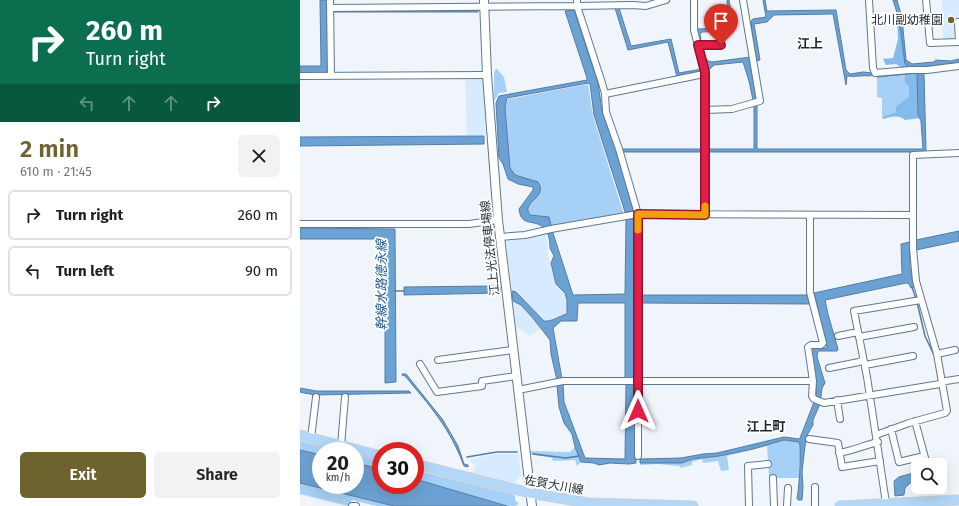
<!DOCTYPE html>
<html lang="en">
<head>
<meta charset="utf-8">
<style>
  body { margin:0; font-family:"Fira Sans","Noto Sans JP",sans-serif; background:#f2f2f2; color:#202124; height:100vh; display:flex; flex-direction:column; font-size:15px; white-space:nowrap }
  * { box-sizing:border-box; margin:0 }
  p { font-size:13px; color:#757577 }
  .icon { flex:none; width:22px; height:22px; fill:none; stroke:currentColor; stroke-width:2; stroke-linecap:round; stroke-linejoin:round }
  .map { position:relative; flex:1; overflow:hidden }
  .sheet { display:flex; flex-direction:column; background:#fff; width:300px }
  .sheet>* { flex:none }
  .guide { background:#0b6e4f; color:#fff; overflow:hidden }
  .fabs { position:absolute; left:611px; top:458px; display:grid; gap:8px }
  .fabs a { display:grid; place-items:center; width:36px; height:36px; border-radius:6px; background:#fff; box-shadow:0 4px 16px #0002; font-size:20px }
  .speed { position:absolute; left:12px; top:442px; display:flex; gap:8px; font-size:20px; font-weight:700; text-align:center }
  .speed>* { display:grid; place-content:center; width:52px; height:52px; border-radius:50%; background:#fff; box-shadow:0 4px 16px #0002; line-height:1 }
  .speed small { font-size:10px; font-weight:400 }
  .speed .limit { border:6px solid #d22; background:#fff; color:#111 }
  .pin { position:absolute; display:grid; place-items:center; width:34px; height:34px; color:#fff; margin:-41px -17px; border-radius:50% 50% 50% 0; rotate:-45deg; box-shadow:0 0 4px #0007 }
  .pin .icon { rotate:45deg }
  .me { position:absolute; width:44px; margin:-22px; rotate:0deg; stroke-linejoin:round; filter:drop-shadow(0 0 3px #0008) }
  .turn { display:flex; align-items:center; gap:14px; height:84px; padding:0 20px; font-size:18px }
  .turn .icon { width:52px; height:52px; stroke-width:2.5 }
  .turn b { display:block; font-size:28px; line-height:34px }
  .lanes { display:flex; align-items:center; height:38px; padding:0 20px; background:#0003; justify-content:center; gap:20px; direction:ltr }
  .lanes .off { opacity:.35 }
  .round { display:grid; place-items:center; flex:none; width:42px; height:42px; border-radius:6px; background:#f2f2f2 }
  .overview { display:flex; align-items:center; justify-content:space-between; height:68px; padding:0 20px }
  h1 { font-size:24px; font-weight:600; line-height:30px; color:#6e622f }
  .button { display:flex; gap:8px; margin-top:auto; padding:8px 20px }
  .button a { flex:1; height:46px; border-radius:6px; background:#6e622f; color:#fff; font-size:16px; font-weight:600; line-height:46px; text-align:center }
  .button a+a { background:#f2f2f2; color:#202124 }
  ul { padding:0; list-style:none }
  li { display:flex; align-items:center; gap:12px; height:50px; margin:0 8px 6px; padding:0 12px; border:2px solid #e0e0e0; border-radius:6px }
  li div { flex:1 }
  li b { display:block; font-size:15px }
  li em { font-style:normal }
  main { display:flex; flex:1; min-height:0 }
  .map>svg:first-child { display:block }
  .built { fill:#d6ebfe }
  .green { fill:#a7d0f6 }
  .forest { fill:#83bbed }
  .water { fill:#6ca2d3; stroke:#547da2 }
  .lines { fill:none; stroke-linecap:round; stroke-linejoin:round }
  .stream { stroke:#547da2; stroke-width:1.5 }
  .street-casing { stroke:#5e7890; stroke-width:8 }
  .secondary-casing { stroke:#5e7890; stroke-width:10 }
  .primary-casing { stroke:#cdcfd2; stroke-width:11 }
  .street { stroke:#fff; stroke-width:6 }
  .secondary { stroke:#fff; stroke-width:8 }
  .primary { stroke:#b2d7f8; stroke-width:9 }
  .route-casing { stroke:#92132f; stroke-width:10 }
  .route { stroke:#e11d48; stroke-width:7 }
  .slow { stroke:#f59e0b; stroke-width:7 }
  .poi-dot { fill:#6e622f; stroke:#fff; stroke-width:1.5 }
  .labels { text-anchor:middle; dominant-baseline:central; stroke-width:3.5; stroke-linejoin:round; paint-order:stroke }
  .poi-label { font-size:12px; fill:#1c2731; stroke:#fff; text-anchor:end }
  .street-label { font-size:12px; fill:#1c2731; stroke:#fff }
  .neighbourhood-label { font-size:13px; font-weight:bold; fill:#1c2731; stroke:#fff }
  .water-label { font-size:13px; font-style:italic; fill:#205b8a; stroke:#fff }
</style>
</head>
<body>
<main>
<section class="sheet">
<div class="guide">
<div class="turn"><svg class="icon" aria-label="right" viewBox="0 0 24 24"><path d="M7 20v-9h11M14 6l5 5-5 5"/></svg><div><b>260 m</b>Turn right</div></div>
<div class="lanes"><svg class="icon off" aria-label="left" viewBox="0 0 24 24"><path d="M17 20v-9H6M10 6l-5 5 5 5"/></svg><svg class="icon off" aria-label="ahead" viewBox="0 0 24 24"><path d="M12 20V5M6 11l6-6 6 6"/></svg><svg class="icon off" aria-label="ahead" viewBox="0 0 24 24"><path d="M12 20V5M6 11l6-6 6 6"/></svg><svg class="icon" aria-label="right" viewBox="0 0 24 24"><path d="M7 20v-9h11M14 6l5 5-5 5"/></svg></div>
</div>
<div class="overview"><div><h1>2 min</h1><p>610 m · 21:45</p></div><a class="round"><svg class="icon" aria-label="close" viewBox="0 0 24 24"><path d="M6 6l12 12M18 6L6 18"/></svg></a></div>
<ul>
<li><svg class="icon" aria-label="right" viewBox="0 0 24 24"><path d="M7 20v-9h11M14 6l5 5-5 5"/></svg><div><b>Turn right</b></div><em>260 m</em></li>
<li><svg class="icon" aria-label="left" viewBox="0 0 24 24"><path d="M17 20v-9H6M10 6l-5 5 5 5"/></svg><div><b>Turn left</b></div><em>90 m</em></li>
</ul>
<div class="button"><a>Exit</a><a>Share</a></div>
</section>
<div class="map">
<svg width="659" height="506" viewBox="0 0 659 506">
  <rect width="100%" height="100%" fill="#f0f5fb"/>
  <path class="built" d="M642 0H659V40L643 41Z
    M165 76 183 77 186 135H167Z
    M245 232 248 245V255L257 285 265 292 267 300V314L259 316 249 322 244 321 216 292 212 291 206 238Z
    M213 301 221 305 232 317 241 328 229 336 224 331 216 328Z
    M197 454H219L221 476 214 483 173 473 176 465 171 463 170 459Z"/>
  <path class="green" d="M196 68 204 77 207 92 199 93 194 101V73Z
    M605 74V83L609 87V97L596 106V112L582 117V98L577 97V77Z
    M288 84 293 116 324 215 251 227 249 217 230 215C223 206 237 201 240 193 241 192 241 187 241 186L215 175 210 168 205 108 208 99Z
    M484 440 500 442 501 445 499 478H469L467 446 427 456 429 470 421 471 418 461 403 463 402 459 392 462V465L381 468 379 466 358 464 340 465V463H382L393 459 419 456 453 449Z
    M0 441 40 451H21V455L0 450Z
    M275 447 281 462 277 466 275 460 253 461 252 458 230 454V451L270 452Z
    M55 455 81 461V469L55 463Z
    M115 470 215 495V500L219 504 215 506H207L115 479Z
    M0 483 94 506H76L52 500 48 506 0 494Z"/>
  <path class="forest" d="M597 19H599L605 63 610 68 603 69 596 64 586 65 583 59 593 58 598 39Z
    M612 73H617L618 76V115L620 118 605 120C598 114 591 117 583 119L582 117 596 112V106L609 97V87L605 83V74Z"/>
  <path class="water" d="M20 0H28L29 74 0 73V66H21Z
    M427 0H429L434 28 429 31 402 32 400 34 401 41 399 42 397 29 427 28 429 25Z
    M463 0H465L467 11 536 10 546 70 550 74 563 72 572 73 571 76C563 75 555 77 547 76L546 85 533 14 474 15 467 22 454 24 460 60 455 61 451 21 453 19 466 17Z
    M593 0H597L602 18 606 60 612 64 634 62 636 60 651 61 659 59V63L610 68 605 64 599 19Z
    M315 8H319L331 46 371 39 379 73 402 69V72L377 77 368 42 328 50Z
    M178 9V12H34V10Z
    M274 10 298 83 302 111 317 151 334 211 325 212 294 115 290 84 288 83 207 98 205 108 210 168 215 175 238 182C249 198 220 202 230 215L249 217 252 230 273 295 325 294 326 219H335V378H325V303H278L277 321H261L253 328 262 379 257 380 251 354 250 340 232 317 221 305 213 301 212 291 216 292 244 321C252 322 259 316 267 314V300L265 293 256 284 251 263 254 256C253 253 251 251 250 248 250 243 249 234 246 230 236 217 221 229 219 209L233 190V187L218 184 208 179 203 164 199 158 196 103 199 96 287 80V78L265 11Z
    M402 46C404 54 404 61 412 62L451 57 456 98 453 100 449 81 443 62 414 65 407 72 408 65 405 61 401 47Z
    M610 72 624 73 626 151 624 152H323L322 149H454V104H457V149H623L621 121 618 115 617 73 577 77V75Z
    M184 136V144L0 146V137Z
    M0 228 95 229 96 382 85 383V239H0Z
    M659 231V241L616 250V240Z
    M610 242V269L614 287 611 288 609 284 606 283 525 300 528 314 538 349 537 351H518L517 357 525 383 522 388 520 404 513 420V425L506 437 502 472 503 487 502 500H498L497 498C499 490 502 447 499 442L484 440 453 449 419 456 393 459 382 463H340V459L381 458 403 454 417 453 484 437 499 439 500 438 516 397V383L511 350 513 348H526L527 347 514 293 602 274 601 244Z
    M191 286 200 287V293L104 295V287Z
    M341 295H507L510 304 341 303Z
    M102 374H106L143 420 158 446 164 464 168 465V467L164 466C150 428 130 406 105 376L102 375Z
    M263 384 264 402 285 458 325 459 326 384H335V457L336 458V463L329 464 310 463 299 465 294 463 281 462 275 447 272 434 264 423 259 407 257 385Z
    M0 388 16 391H109L111 393 16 395 4 393 0 392Z
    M0 450 21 455V485H55V463L81 469V485H115V479L207 506H94L0 483Z
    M613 473 618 475V482L610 483 605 488 604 495 595 496 594 481 599 477Z"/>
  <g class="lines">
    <path class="stream" d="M612 287 616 299
      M94 291H104
      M617 302 625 336 634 355
      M233 454 266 458 279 456
      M167 457 197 452H217"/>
    <defs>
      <path id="street" d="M30 0 31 76
        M277 0V6L302 83 305 94 306 112 319 149 338 214V456
        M394 0V30L404 69 405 110 432 109 460 101 443 0
        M569 0 573 68 575 73 610 70H627L659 66
        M626 0 630 43 659 42
        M30 8 277 6 333 5 346 6 366 0
        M658 22 659 42
        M399 45H421
        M0 76 187 75
        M305 94 404 74
        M405 110V215
        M510 215V292L523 343 521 345H511L508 347 513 381 512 396 514 399 524 403 640 384 646 381 659 379
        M0 224H169L198 220
        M200 237 225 235 251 229 338 214 613 215
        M538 336 558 332
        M559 337 614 327
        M637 354 655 350
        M138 360 213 350
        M120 364 137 392 182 386V381L216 376
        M565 365 613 356
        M529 368 559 362 563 360
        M218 390 263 381H513
        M537 400 540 419
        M615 421 627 465
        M591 429 599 462 624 456
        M576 435 609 423 645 413 647 411 637 354 616 281 613 248V155L659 153
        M11 438 16 397
        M509 439 538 443 542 467 580 461
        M41 446 45 397
        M539 453C552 451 565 445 578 442
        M473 478 474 506
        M515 487V506
        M586 503 567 377 554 311 621 300
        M52 506H56
        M449 506 448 466 468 464
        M487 506 488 488"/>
      <path id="secondary" d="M184 0 187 75 198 220 232 506"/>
      <path id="primary" d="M0 435 81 456
        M115 464 230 493 288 503 393 506
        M540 506 659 500"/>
    </defs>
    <use href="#street" class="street-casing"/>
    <use href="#secondary" class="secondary-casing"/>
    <use href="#primary" class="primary-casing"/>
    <use href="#street" class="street"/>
    <use href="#secondary" class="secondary"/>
    <use href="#primary" class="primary"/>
  </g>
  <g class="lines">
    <defs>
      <path id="route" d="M338 411V214L405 215V72L398 45H421"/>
    </defs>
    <use href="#route" class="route-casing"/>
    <use href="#route" class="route"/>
    <path class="slow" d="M338 230V214L405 215V206"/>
  </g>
  <circle class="poi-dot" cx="651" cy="20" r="4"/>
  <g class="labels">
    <g class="poi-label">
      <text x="643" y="20">北川副幼稚園</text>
    </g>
    <g class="street-label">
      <text transform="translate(190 248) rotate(-96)">江上光法停車場線</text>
      <text transform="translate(254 485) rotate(10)">佐賀大川線</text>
    </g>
    <g class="neighbourhood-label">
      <text x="510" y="43">江上</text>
      <text x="466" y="426">江上町</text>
    </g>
    <g class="water-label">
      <text transform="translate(81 285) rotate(-90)">幹線水路徳永線</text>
    </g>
  </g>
</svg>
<div class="fabs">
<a><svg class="icon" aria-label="search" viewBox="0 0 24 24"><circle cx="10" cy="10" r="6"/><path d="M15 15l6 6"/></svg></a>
</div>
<div class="speed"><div>20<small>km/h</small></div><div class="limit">30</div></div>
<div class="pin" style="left:421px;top:45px;background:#d93025"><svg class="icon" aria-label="arrive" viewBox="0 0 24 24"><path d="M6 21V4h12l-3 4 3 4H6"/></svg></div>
<svg class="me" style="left:338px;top:411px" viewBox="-20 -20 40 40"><path d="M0-17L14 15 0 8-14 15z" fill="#e11d48" stroke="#fff" stroke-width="4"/></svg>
</div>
</main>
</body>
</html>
